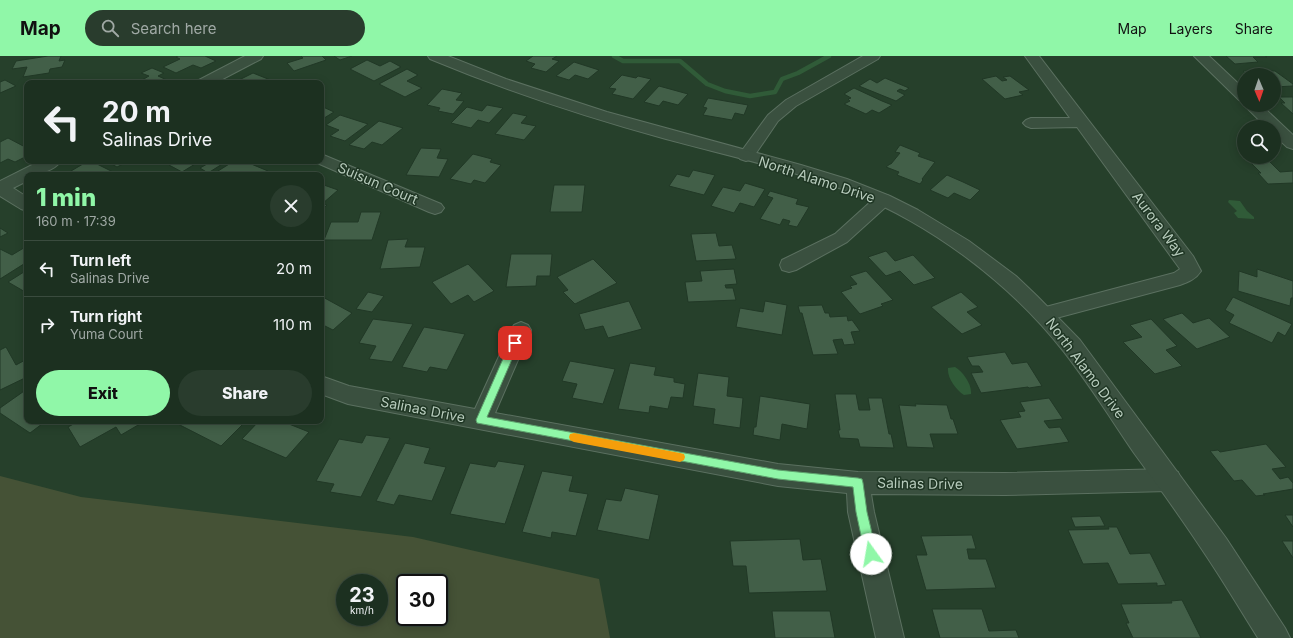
<!DOCTYPE html>
<html lang="en">
<head>
<meta charset="utf-8">
<style>
  body { margin:0; font-family:Inter,sans-serif; background:#293c2d; color:#f1f3f6; height:100vh; display:flex; flex-direction:column; font-size:15px; white-space:nowrap }
  * { box-sizing:border-box; margin:0 }
  p { font-size:13px; color:#a0a9a5 }
  .icon { flex:none; width:22px; height:22px; fill:none; stroke:currentColor; stroke-width:2; stroke-linecap:round; stroke-linejoin:round }
  .map { position:relative; flex:1; overflow:hidden }
  .drawer { position:absolute; left:24px; top:116px; width:300px; height:252px; display:flex; flex-direction:column; background:#1c3020; border-radius:8px; box-shadow:0 2px 10px #0003,0 0 0 1px #3a4b3e }
  .drawer>* { flex:none }
  .banner { position:absolute; left:24px; top:24px; width:300px; height:84px; border-radius:8px; box-shadow:0 2px 10px #0003,0 0 0 1px #3a4b3e; background:#1c3020; color:#f1f3f6; overflow:hidden }
  .needle { width:26px; rotate:178deg }
  .buttons { position:absolute; left:1237px; top:12px; display:grid; gap:8px }
  .buttons a { display:grid; place-items:center; width:44px; height:44px; border-radius:50%; background:#1c3020; box-shadow:0 2px 10px #0003,0 0 0 1px #3a4b3e; font-size:20px }
  .speed { position:absolute; left:336px; top:518px; display:flex; gap:8px; font-size:20px; font-weight:700; text-align:center }
  .speed>* { display:grid; place-content:center; width:52px; height:52px; border-radius:50%; background:#1c3020; box-shadow:0 2px 10px #0003,0 0 0 1px #3a4b3e; line-height:1 }
  .speed small { font-size:10px; font-weight:400 }
  .speed .limit { border:2px solid #111; border-radius:6px; background:#fff; color:#111 }
  .pin { position:absolute; display:grid; place-items:center; width:34px; height:34px; color:#fff; margin:-17px; border-radius:8px; box-shadow:0 2px 6px #0006 }
  .me { position:absolute; width:44px; margin:-22px; rotate:347deg; stroke-linejoin:round; filter:drop-shadow(0 0 3px #0008) }
  .turn { display:flex; align-items:center; gap:14px; height:84px; padding:0 12px; font-size:18px }
  .turn .icon { width:52px; height:52px; stroke-width:2.5 }
  .turn b { display:block; font-size:28px; line-height:34px }
  .round { display:grid; place-items:center; flex:none; width:42px; height:42px; border-radius:21px; background:#293c2d }
  .head { display:flex; align-items:center; justify-content:space-between; height:68px; padding:0 12px }
  h1 { font-size:24px; font-weight:800; line-height:30px; color:#90f7a8 }
  .action { display:flex; gap:8px; margin-top:auto; padding:8px 12px }
  .action a { flex:1; height:46px; border-radius:24px; background:#90f7a8; color:#111; font-size:16px; font-weight:800; line-height:46px; text-align:center }
  .action a+a { background:#293c2d; color:#f1f3f6 }
  ul { padding:0; list-style:none }
  li { display:flex; align-items:center; gap:12px; height:56px; padding:0 12px; border-top:1px solid #3a4b3e }
  li div { flex:1 }
  li b { display:block; font-size:15px }
  li em { font-style:normal }
  header { display:flex; align-items:center; gap:24px; box-sizing:border-box; height:56px; padding:0 20px; background:#90f7a8; color:#111 }
  header strong { font-size:19px }
  nav { display:flex; gap:22px; margin-inline-start:auto; font-size:14px }
  .search { width:280px; height:36px; background:#293c2d; display:flex; align-items:center; gap:10px; box-sizing:border-box; padding:0 14px; border-radius:22px; color:#a0a9a5; font-size:15px }
  .map>svg:first-child { display:block }
  .green { fill:#455236; fill-rule:evenodd }
  .water { fill:#305b38 }
  .lines { fill:none; stroke-linecap:round; stroke-linejoin:round }
  .stream { stroke:#305b38; stroke-width:4.5 }
  .building { fill:#425f48; stroke:#213826 }
  .minor-casing { stroke:#5b7060; stroke-width:2 }
  .tertiary-casing { stroke:#5b7060; stroke-width:2 }
  .minor { fill:#3a503f; fill-rule:evenodd }
  .tertiary { fill:#3a503f; fill-rule:evenodd }
  .route { fill:#90f7a8; stroke:#5ea16d }
  .slow { fill:#f59e0b }
  .labels { text-anchor:middle; dominant-baseline:central; stroke-width:3; stroke-linejoin:round; paint-order:stroke }
  .street-label { font-size:14px; fill:#b7cbbc; stroke:#1f3624 }
</style>
</head>
<body>
<header>
<strong>Map</strong>
<div class="search"><svg class="icon" aria-label="search" viewBox="0 0 24 24"><circle cx="10" cy="10" r="6"/><path d="M15 15l6 6"/></svg>Search here</div>
<nav><a>Map</a><a>Layers</a><a>Share</a></nav>
</header>
<div class="map">
<svg width="1293" height="582" viewBox="0 0 1293 582">
  <rect width="100%" height="100%" fill="#26402b"/>
  <path class="green" d="M0 420 81 441 413 481 599 523 610 582H0ZM345 527H379V561H345ZM405 527H439V561H405Z"/>
  <path class="water" d="M1229 144 1240 145 1247 155 1254 161V163L1238 162 1234 157 1237 155 1228 146Z
    M955 311C963 316 972 328 971 338L964 339C956 334 947 322 948 312Z"/>
  <g class="lines">
    <path class="stream" d="M614 0 623 5H680L707 28 725 35 750 40 775 36 782 23 798 17 829 0"/>
  </g>
  <path class="building" d="M48 0H61L59 5 65 4 62 11 50 13 49 17 23 21 27 11 12 13 16 5Z
    M178 0H205L216 5 201 12 193 9 176 17 163 11 180 3 176 1Z
    M301 0H322L326 4 294 15 287 7 303 2Z
    M334 0H352L340 4Z
    M533 0H557L552 3 559 5 546 16 531 12 535 8 526 5Z
    M1226 0H1265L1267 1H1253L1258 6 1235 8Z
    M367 4 380 10 390 5 401 11 374 25 350 13Z
    M574 6 599 14 588 23 575 19 569 24 556 20Z
    M152 12 164 17 158 20 167 24 160 27H137L149 20 141 17Z
    M407 13 418 19 407 25 422 32 405 41 379 28Z
    M1243 15H1275L1293 28V30L1274 31V19H1247Z
    M253 17 278 27 235 26Z
    M622 19 636 22 638 20 651 23 633 43 612 38 616 33 609 32Z
    M996 20 1002 25 1007 24 1003 21 1010 20 1029 34 1019 36 1023 39 1005 43 982 23Z
    M885 22 909 32 905 35 900 33 897 35 905 39 896 45 859 30 870 23 877 27Z
    M5 24 16 30 0 37V26Z
    M659 30 688 38 678 49 663 45 659 50 644 46Z
    M854 32 882 45 892 49 879 57 872 54 866 58 844 48 850 45 848 43 851 42 844 38Z
    M442 33 462 37 456 44 464 45 453 58 438 55 440 52 427 49Z
    M1279 41H1293V58L1281 47H1285Z
    M708 42 748 49 744 59 735 57 732 64 703 59 707 52 703 51Z
    M487 49 503 52 489 67 478 64 471 72 451 67 467 51 482 55Z
    M321 50 334 56 321 64Z
    M513 57 527 60 521 67 536 70 524 84 495 78Z
    M340 59 368 68 345 85 330 80 339 74 326 69Z
    M379 65 403 72 382 89 372 86 364 93 349 89Z
    M8 82 27 92V100L15 106 8 103 0 107V86Z
    M900 89 920 97 918 100 935 106 922 123 923 124 920 128 897 119 899 116 886 111 890 108H891L900 97 895 96Z
    M421 92 441 93 437 102 448 103 439 121 406 119Z
    M473 98 492 103 490 106 501 109 485 127 474 124 471 128 450 123Z
    M88 105H91L113 116 109 119H79L71 115Z
    M106 105H129L117 111Z
    M176 105H200L182 116 169 109Z
    M202 105H227L208 117 200 112 207 108Z
    M234 105H244L268 115 263 119H227L218 115Z
    M1263 105H1269L1280 116 1293 115V127L1268 128 1258 117H1261L1251 107H1265Z
    M693 114 715 119 704 139 669 130 677 118 689 121Z
    M947 119 963 126 980 134 970 144 954 137 948 142 930 134Z
    M745 127 765 133 754 151 740 147 734 157 711 150 723 131 740 135Z
    M321 128 338 134 322 148 327 149 321 155Z
    M554 129H585L582 156H550Z
    M770 135 798 143 796 148 809 151 797 171 788 169 790 165 783 163 780 169 760 163 773 142 767 140Z
    M361 156H381L372 184H324L331 166H358Z
    M0 172 8 177 0 181Z
    M716 177 719 190 732 189 736 203 696 205 691 178Z
    M408 183 405 191H425L420 211 380 213 388 184Z
    M27 190V206L0 223V193L12 199Z
    M886 195 895 205 913 199 935 222 914 229 900 215 886 220 868 201Z
    M511 198H552L550 220H537L536 230 506 231Z
    M593 203 617 227 575 248 563 236 568 234 557 221Z
    M468 208 494 235 474 246 468 239 451 248 432 226Z
    M734 213 737 228 725 229 726 232H733L736 244 688 246 685 226 702 225 700 215Z
    M1257 213 1293 225V242H1291L1290 250 1238 235 1239 215 1257 221Z
    M27 214V237L8 226Z
    M866 215 893 244 881 248 883 250 860 258 841 236 852 232 850 230 857 228 850 220Z
    M368 236 384 240 372 256 356 253Z
    M961 236 978 251 967 256 982 269 962 278 931 251Z
    M321 240 352 257 333 274 321 268Z
    M1233 241 1292 268 1285 280 1278 276 1272 287 1229 267 1234 259 1225 254Z
    M629 245 642 273 608 282 603 270 585 274 579 258Z
    M765 245 787 249 782 279 736 271 740 252 763 256Z
    M822 249 825 257H829L830 261 847 260 848 265 852 264 860 275 851 276 855 288 844 289 842 283 833 284 838 298 813 299 802 257H800L798 250Z
    M1182 257 1193 267 1209 262 1230 281 1197 293 1163 263Z
    M373 263 413 268 392 306 369 303 376 290 359 287Z
    M1151 263 1177 290 1166 294 1182 310 1155 318 1123 286 1142 281 1130 269Z
    M424 271 465 278 447 314 430 311 427 316 402 311Z
    M6 291 16 309 27 303V321L0 334V294Z
    M1005 296 1012 308 1027 306 1042 330 1029 332 1028 331 981 337 971 317 983 316 979 310H972L967 301Z
    M570 305 615 313 603 348 572 342 577 328 562 325Z
    M630 307 656 311 654 319 674 322V326L685 328 683 342 671 341 668 353 650 350 649 357 618 353Z
    M698 317 729 321 727 340 743 342 740 372 713 368 715 353 693 350Z
    M27 333V365H46L30 377 0 357V352Z
    M835 338H856L859 354H870L868 342H882L889 378H891L894 392 860 391 858 383 840 382 838 374H840Z
    M760 340 810 348 807 373 782 368 780 384 753 379 754 371H756Z
    M1049 342 1063 363 1044 365 1049 372 1060 371 1069 386 1017 393 1000 364 1021 361 1018 356 1025 355 1020 346Z
    M915 348 947 349 951 363H953L958 378H930L934 392 907 391 899 349 916 350Z
    M79 365H145L121 379 116 371 80 391 68 371Z
    M178 365H246L221 390 176 367Z
    M259 365H292L289 368 309 376 286 402 242 383Z
    M366 379 390 382 361 441 330 436 334 428 316 425 339 383 362 387Z
    M405 387 430 392 424 407 446 411 432 445 399 439 394 449 376 445Z
    M1266 388 1286 411 1272 413 1280 423 1288 421 1293 427V433L1263 438 1265 439 1256 440 1242 424 1234 425 1210 395 1218 394 1220 396Z
    M498 405 525 409 505 468 450 458 470 407 495 411Z
    M542 415 573 420 569 435 588 438 576 480 552 476 551 482 522 476Z
    M625 432 659 439 649 484 597 474 606 443 621 445Z
    M1285 459H1293V471Z
    M1100 460 1105 470 1075 471 1071 461Z
    M1108 471H1117L1130 498 1150 497 1166 529 1157 530V527L1118 528 1108 507 1083 508 1068 474 1109 473Z
    M972 479 976 493H967L969 503H986L996 532 926 534 916 499H927L921 480Z
    M800 483 803 504 821 503 827 535 749 537 746 510H733L730 485Z
    M1282 485H1293V502Z
    M1182 544 1201 582H1133L1126 567H1129L1121 548 1172 547 1171 545Z
    M932 553H982L989 575 1016 574 1019 582H940Z
    M772 555H830L835 582H775Z"/>
  <g class="lines">
    <defs>
      <path id="minor" d="M245 0H263L261 3 215 27H197L199 24Z
        M863 0H880L878 3 796 50 778 65 752 103 746 105 740 103 738 100 768 59 786 44Z
        M1025 0H1039L1193 200 1201 215C1196 223 1188 226 1180 229L1045 265 1038 263 1035 258 1038 253 1174 217 1180 213 1077 71 1031 72 1026 70 1023 67 1026 64 1031 62H1070Z
        M1194 0H1209L1244 33V45L1239 44Z
        M1244 49H1261L1293 79V93L1287 91 1274 79V71H1266Z
        M321 98 441 148 444 152 441 156 435 158 429 156 315 106 314 105H321Z
        M40 105H61C54 115 38 119 27 119V125L13 132 27 141V155L21 153 0 140V125Z
        M883 138 889 140 892 144 889 148 847 186 796 214 789 216 782 214 780 209 782 204 835 178 877 140Z
        M521 266 528 269 531 274 495 357 778 408 858 416 1005 417 1169 413 1178 416 1181 424 1178 432 1169 435 1005 439 871 438 874 456 904 582H876L848 456 847 437 778 430 348 348 321 338V320L349 330 475 353 511 274 514 269Z"/>
      <path id="tertiary" d="M428 0H448L506 23 607 56 801 109 847 123 890 140 918 154 969 185 1016 220 1037 240 1080 284 1226 482 1285 572 1290 582H1258C1241 555 1225 528 1207 501 1184 466 1159 431 1134 397 1111 363 1089 328 1064 296 1012 229 934 170 855 138 794 114 729 100 666 83 586 61 507 35 430 3Z"/>
    </defs>
    <use href="#minor" class="minor-casing"/>
    <use href="#tertiary" class="tertiary-casing"/>
    <use href="#minor" class="minor"/>
    <use href="#tertiary" class="tertiary"/>
  </g>
  <path class="route" d="M515 283 519 287 487 361 778 414 858 422 862 423 863 427 867 456 877 498 875 502 871 503 867 502 865 498 856 456 853 431 778 423 477 367 476 364 510 287Z"/>
  <path class="slow" d="M574 377 680 397 684 398 685 401 684 404 680 406 574 386 570 384 569 381 570 378Z"/>
  <g class="labels">
    <g class="street-label">
      <text transform="translate(817 123) rotate(18)">North Alamo Drive</text>
      <text transform="translate(378 127) rotate(23)">Suisun Court</text>
      <text transform="translate(1159 168) rotate(53)">Aurora Way</text>
      <text transform="translate(1086 312) rotate(53)">North Alamo Drive</text>
      <text transform="translate(423 353) rotate(11)">Salinas Drive</text>
      <text transform="translate(920 427) rotate(1)">Salinas Drive</text>
    </g>
  </g>
</svg>
<div class="buttons">
<a><svg class="needle" viewBox="-14 -14 28 28"><path d="M0-13l5 13h-10z" fill="#e53935"/><path d="M0 13l5-13h-10z" fill="#a0a9a5"/></svg></a>
<a><svg class="icon" aria-label="search" viewBox="0 0 24 24"><circle cx="10" cy="10" r="6"/><path d="M15 15l6 6"/></svg></a>
</div>
<div class="speed"><div>23<small>km/h</small></div><div class="limit">30</div></div>
<div class="pin" style="left:515px;top:287px;background:#d93025"><svg class="icon" aria-label="arrive" viewBox="0 0 24 24"><path d="M6 21V4h12l-3 4 3 4H6"/></svg></div>
<svg class="me" style="left:871px;top:498px" viewBox="-20 -20 40 40"><circle r="19" fill="#fff"/><path d="M0-13L10 11 0 6-10 11z" fill="#90f7a8"/></svg>
<div class="banner">
<div class="turn"><svg class="icon" aria-label="left" viewBox="0 0 24 24"><path d="M17 20v-9H6M10 6l-5 5 5 5"/></svg><div><b>20 m</b>Salinas Drive</div></div>
</div>
<section class="drawer">
<div class="head"><div><h1>1 min</h1><p>160 m · 17:39</p></div><a class="round"><svg class="icon" aria-label="close" viewBox="0 0 24 24"><path d="M6 6l12 12M18 6L6 18"/></svg></a></div>
<ul>
<li><svg class="icon" aria-label="left" viewBox="0 0 24 24"><path d="M17 20v-9H6M10 6l-5 5 5 5"/></svg><div><b>Turn left</b><p>Salinas Drive</p></div><em>20 m</em></li>
<li><svg class="icon" aria-label="right" viewBox="0 0 24 24"><path d="M7 20v-9h11M14 6l5 5-5 5"/></svg><div><b>Turn right</b><p>Yuma Court</p></div><em>110 m</em></li>
</ul>
<div class="action"><a>Exit</a><a>Share</a></div>
</section>
</div>
</body>
</html>
